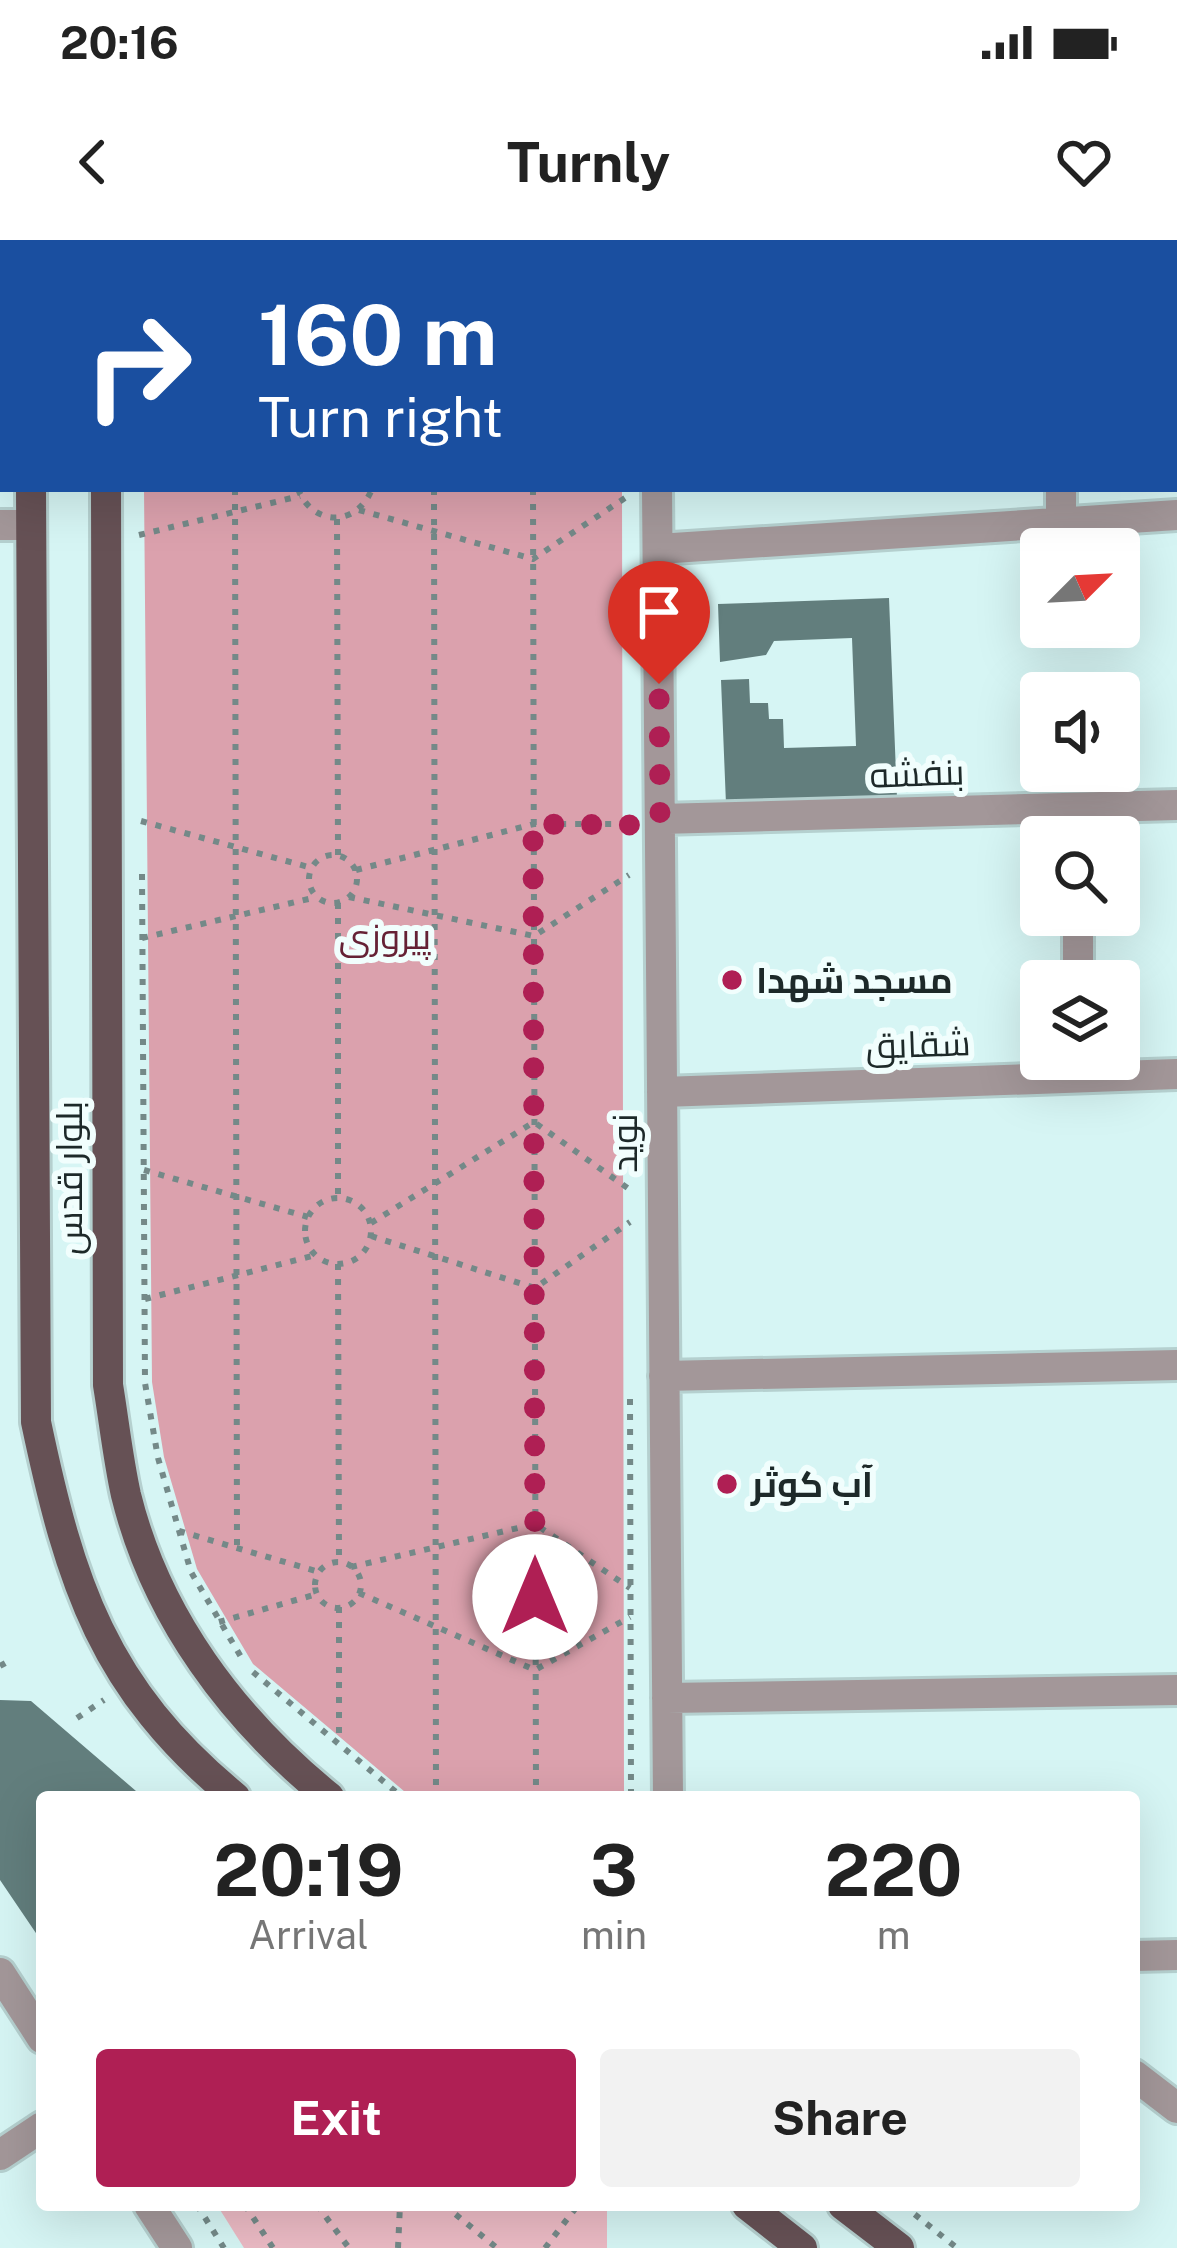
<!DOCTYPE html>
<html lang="en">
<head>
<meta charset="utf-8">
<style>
  body { margin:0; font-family:"Public Sans",Cairo,sans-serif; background:#f2f2f2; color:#222; height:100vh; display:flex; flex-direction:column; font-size:45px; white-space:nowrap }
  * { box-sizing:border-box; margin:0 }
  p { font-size:39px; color:#767676 }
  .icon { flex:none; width:66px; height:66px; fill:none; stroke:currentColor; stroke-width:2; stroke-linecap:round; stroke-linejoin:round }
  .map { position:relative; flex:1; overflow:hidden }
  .side { position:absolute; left:36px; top:1551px; width:1104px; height:420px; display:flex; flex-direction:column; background:#fff; border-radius:12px; box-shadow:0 12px 48px #0002 }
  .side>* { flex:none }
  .banner { position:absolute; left:0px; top:0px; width:1179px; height:252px; box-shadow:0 12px 48px #0002; background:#1a4fa0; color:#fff; overflow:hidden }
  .needle { width:78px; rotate:66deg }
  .buttons { position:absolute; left:1020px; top:288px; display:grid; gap:24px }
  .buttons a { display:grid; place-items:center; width:120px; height:120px; border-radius:12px; background:#fff; box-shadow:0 12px 48px #0002; font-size:60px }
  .pin { position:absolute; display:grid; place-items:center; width:102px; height:102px; color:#fff; margin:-123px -51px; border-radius:50% 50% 50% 0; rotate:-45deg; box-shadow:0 0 12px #0007 }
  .pin .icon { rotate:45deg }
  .me { position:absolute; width:132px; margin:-66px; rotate:0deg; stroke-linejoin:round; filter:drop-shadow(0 0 9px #0008) }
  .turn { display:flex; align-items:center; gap:42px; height:252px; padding:0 60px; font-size:54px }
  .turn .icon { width:156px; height:156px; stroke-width:2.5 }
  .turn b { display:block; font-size:84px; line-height:102px }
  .eta { display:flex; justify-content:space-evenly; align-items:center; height:204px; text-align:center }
  .eta b { font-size:72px; font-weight:700; line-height:84px }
  .button { display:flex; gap:24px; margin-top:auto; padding:24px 60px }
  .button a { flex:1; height:138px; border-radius:12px; background:#af1f54; color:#fff; font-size:48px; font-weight:700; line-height:138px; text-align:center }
  .button a+a { background:#f2f2f2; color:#222 }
  .status { display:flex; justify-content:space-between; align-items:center; height:84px; padding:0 60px; background:#fff; direction:ltr }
  .status svg { height:33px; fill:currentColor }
  header { display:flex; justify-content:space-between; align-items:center; height:156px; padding:0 60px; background:#fff; font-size:54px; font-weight:700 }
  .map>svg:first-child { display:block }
  .green { fill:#ebbac4 }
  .forest { fill:#dba1ad }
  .building { fill:#627e7d }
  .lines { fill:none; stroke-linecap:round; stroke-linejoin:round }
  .minor-casing { stroke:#b5d0cf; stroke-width:36 }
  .major-casing { stroke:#b5d0cf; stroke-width:36 }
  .path { stroke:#748988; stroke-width:6; stroke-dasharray:6 9; stroke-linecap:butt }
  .minor { stroke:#a39799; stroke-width:30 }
  .major { stroke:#665155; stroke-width:30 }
  .route { stroke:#af1f54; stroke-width:21; stroke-dasharray:0 37.8 }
  .poi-dot { fill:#af1f54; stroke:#f1fefd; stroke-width:4.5 }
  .labels { text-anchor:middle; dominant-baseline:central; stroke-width:12; stroke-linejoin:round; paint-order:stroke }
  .street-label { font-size:36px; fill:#1d2929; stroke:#f1fefd }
  .park-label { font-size:36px; fill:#652135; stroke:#f1fefd }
  .poi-label { font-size:36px; font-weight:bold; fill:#1d2929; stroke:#f1fefd; text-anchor:start }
</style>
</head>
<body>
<div class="status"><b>20:16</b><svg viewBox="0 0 49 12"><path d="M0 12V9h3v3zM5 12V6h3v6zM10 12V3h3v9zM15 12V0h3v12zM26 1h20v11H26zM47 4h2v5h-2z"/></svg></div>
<header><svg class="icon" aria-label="back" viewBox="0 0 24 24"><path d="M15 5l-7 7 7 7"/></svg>Turnly<svg class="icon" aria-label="heart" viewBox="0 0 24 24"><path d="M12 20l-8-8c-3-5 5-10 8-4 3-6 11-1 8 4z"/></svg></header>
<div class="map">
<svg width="1177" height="2008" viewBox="0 0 1177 2008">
  <rect width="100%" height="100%" fill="#d6f5f4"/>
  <path class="green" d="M217 1965H607V2008H244Z"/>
  <path class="forest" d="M142 0H621V3H142Z
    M144 249H622L624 1557H411L253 1424 197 1329 164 1217 152 1142Z"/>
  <path class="building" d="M889 358 897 558 726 564 721 440 749 439 750 463H768L769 479H783L784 508 856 506 852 398 774 401 766 415 720 422 718 364Z
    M0 1460 31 1461 143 1557H42V1702L0 1640Z"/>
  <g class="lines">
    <defs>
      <path id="minor" d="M656 0V3
        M1176 14H1177
        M657 249 668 1557
        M1061 249V283
        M0 285H31
        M658 309 1177 275
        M660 579 1177 565
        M1078 675V741
        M662 852 1177 834
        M664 1136 1177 1125
        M667 1458 1177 1450
        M1134 1716 1177 1715
        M0 1733 42 1798
        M1134 1835 1177 1868
        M0 1915 42 1887
        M149 1965 177 2008"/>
      <path id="major" d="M30 0V3
        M105 0V3
        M31 249 36 1182C70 1343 103 1449 235 1557
        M106 249 108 1145C114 1181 118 1219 126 1255 156 1377 233 1479 329 1557
        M747 1965 802 2008
        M843 1965 899 2008"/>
    </defs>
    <use href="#minor" class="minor-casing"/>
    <use href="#major" class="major-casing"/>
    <path class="path" d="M235 0V3
      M336 0V3
      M433 0V3
      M533 0V3
      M235 249 237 1308
      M298 249C313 287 357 287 372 249
      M434 249 436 1557
      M533 249 536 1557
      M359 270 533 319 625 258
      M337 279 338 615
      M139 295 300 256
      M141 581 312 628
      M309 639a24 24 0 1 1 48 0a24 24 0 1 1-48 0Z
      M356 630 534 584H633
      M142 634 145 1143 158 1218 191 1332 241 1417
      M349 657 534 696 629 635
      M338 663V957
      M142 698 317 657
      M144 930 308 977
      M305 991a33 33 0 1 1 66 0a33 33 0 1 1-66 0Z
      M371 983 534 882 629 949
      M371 996 535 1048 630 982
      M338 1024 339 1322
      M145 1059 316 1015
      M630 1159 631 1557
      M179 1291 319 1332
      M315 1345a23 23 0 1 1 46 0a23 23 0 1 1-46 0Z
      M351 1327 535 1284 630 1348
      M359 1353 535 1430 630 1377
      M339 1367V1502
      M219 1382 317 1354
      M0 1426 7 1422
      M253 1432 402 1557
      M77 1478 104 1460
      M197 1965 224 2008
      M245 1965 273 2008
      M317 1965 349 2008
      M444 1965 497 2008
      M903 1965 957 2008
      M398 2008 400 1965
      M545 2008 578 1965"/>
    <use href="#minor" class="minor"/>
    <use href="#major" class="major"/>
  </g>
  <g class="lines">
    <path class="route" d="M535 1357 533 584 629 585 660 579 659 444"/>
  </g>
  <g class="poi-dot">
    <circle cx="732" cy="740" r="12"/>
    <circle cx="727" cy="1244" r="12"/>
  </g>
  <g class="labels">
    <g class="street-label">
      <text transform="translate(917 533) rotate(-2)">بنفشه</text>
      <text transform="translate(918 804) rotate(-2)">شقایق</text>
      <text transform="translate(624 903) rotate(-90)">نوید</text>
      <text transform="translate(69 938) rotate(-90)">بلوار قدس</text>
    </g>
    <g class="park-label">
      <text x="385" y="696">پیروزی</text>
    </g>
    <g class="poi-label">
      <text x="756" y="740">مسجد شهدا</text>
      <text x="751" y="1244">آب کوثر</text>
    </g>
  </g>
</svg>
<div class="buttons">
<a><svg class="needle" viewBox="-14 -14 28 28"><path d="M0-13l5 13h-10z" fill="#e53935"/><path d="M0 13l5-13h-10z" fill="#767676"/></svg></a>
<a><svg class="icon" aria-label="sound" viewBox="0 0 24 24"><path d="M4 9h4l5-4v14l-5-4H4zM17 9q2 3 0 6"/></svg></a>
<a><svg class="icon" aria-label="search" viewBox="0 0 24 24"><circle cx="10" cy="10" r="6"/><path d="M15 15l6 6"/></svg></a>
<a><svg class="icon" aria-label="layers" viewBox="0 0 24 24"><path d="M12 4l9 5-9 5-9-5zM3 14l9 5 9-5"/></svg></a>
</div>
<div class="pin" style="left:659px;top:444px;background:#d93025"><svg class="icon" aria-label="arrive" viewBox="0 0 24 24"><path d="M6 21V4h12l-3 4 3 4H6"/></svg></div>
<svg class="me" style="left:535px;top:1357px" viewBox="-20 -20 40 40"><circle r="19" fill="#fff"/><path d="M0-13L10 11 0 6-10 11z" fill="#af1f54"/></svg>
<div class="banner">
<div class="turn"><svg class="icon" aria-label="right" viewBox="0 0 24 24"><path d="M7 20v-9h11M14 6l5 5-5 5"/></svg><div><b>160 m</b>Turn right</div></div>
</div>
<section class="side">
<div class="eta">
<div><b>20:19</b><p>Arrival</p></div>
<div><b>3</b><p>min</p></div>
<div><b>220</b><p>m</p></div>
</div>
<div class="button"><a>Exit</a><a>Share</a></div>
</section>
</div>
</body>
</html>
